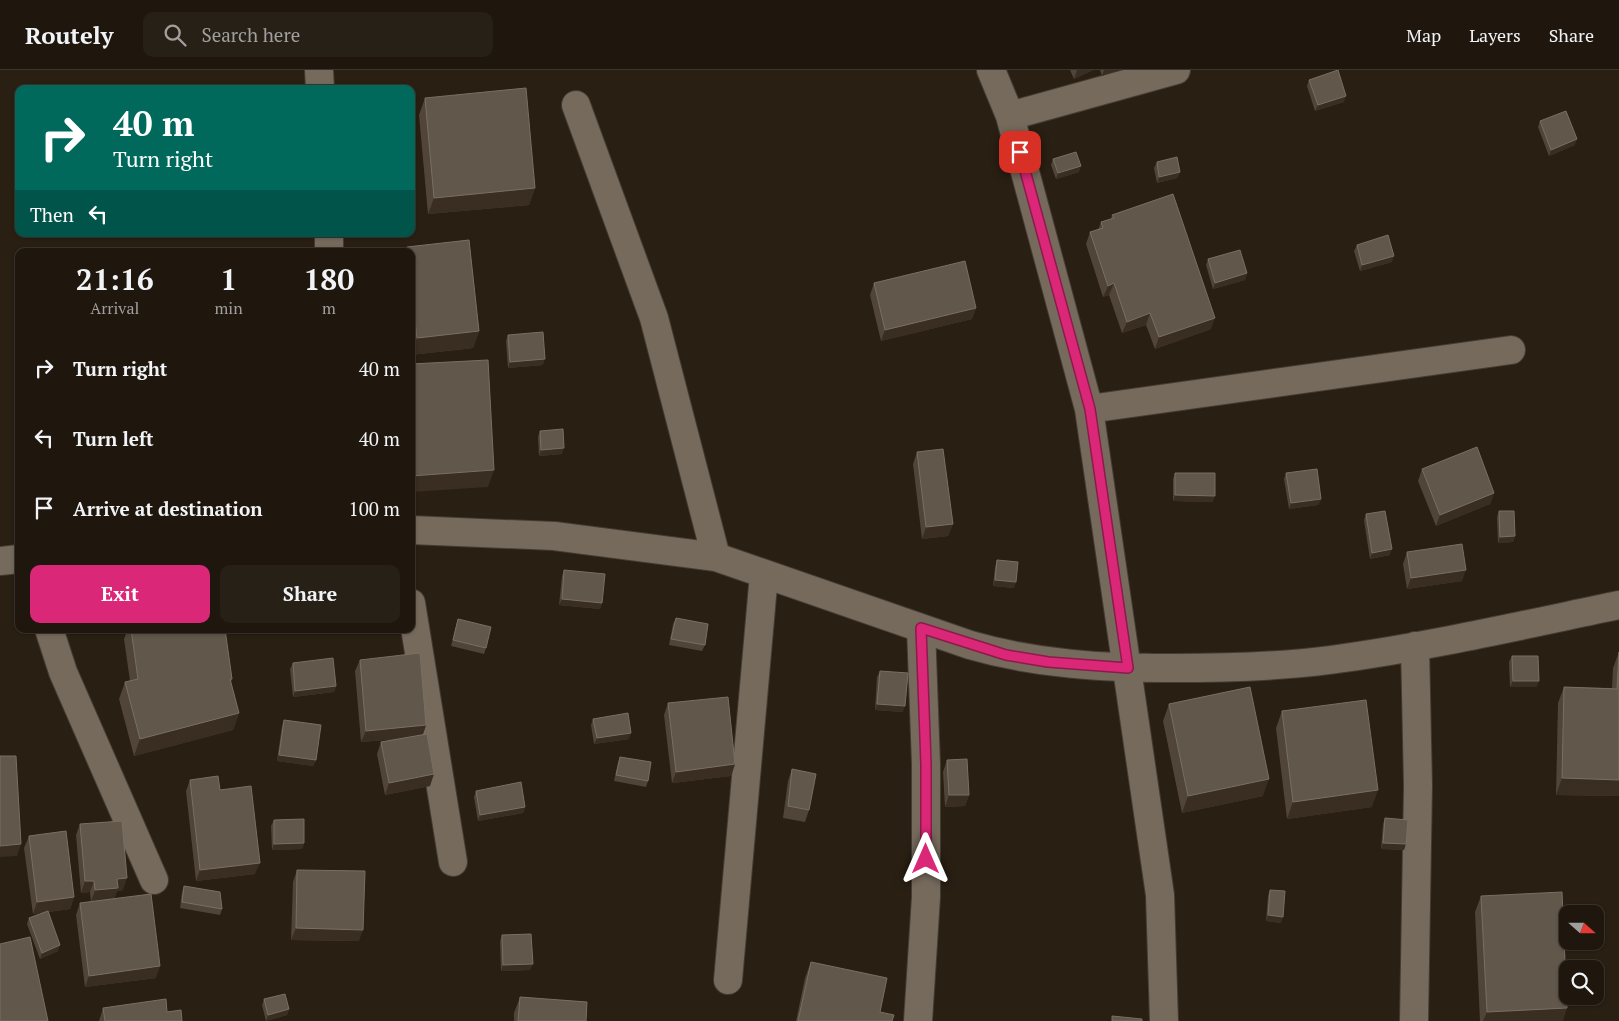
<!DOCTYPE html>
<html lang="en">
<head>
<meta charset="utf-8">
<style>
  body { margin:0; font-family:"PT Serif",serif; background:#272017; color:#f1f3f6; height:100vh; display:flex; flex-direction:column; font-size:19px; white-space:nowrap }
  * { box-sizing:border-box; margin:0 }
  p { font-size:16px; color:#a19f9e }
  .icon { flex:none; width:28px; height:28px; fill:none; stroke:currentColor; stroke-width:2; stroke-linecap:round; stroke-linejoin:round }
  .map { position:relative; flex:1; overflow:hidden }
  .panel { position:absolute; left:15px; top:178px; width:400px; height:385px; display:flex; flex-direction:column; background:#1f170e; border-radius:10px; box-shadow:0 1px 4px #0004,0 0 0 1px #3c362e }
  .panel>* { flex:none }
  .hud { position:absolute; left:15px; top:15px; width:400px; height:152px; border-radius:10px; box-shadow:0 1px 4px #0004,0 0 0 1px #3c362e; background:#00695c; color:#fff; overflow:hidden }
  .needle { width:32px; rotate:111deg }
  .fabs { position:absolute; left:1559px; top:835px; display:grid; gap:10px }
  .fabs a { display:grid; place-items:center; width:45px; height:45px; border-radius:10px; background:#1f170e; box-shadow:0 1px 4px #0004,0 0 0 1px #3c362e; font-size:25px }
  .pin { position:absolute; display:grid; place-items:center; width:42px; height:42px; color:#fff; margin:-21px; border-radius:10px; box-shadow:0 2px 8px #0006 }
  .me { position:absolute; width:55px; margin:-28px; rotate:0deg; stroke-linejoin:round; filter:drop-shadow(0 0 4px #0008) }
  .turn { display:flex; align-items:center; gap:18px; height:105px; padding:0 15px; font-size:22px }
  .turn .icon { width:65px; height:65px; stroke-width:2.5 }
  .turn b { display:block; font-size:35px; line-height:42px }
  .then { display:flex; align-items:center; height:48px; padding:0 15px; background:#0003; gap:10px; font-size:19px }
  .eta { display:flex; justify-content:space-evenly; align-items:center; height:85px; text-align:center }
  .eta b { font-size:30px; font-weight:700; line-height:35px }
  .action { display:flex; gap:10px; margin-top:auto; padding:10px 15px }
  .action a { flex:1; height:58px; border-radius:10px; background:#db2777; color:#fff; font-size:20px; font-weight:700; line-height:58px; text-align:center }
  .action a+a { background:#272017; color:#f1f3f6 }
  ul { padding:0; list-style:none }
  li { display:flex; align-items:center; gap:15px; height:70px; padding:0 15px }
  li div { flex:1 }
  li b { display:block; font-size:19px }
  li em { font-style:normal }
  header { display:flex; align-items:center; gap:30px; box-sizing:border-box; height:70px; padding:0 25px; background:#1f170e; border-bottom:1px solid #3c362e }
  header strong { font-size:24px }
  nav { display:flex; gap:28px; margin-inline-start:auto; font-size:18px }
  .search { width:350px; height:45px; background:#272017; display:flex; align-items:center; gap:12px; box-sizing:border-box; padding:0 18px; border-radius:10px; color:#a19f9e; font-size:19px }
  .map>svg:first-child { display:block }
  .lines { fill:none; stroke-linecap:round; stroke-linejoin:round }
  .street-casing { stroke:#443c34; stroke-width:30 }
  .street { stroke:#766a5c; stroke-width:28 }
  .wall { fill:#504538 }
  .shaded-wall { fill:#392e21 }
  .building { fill:#61574b; stroke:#796f63 }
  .route-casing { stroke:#8e194d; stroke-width:12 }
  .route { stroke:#db2777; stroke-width:9 }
</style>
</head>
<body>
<header>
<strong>Routely</strong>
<div class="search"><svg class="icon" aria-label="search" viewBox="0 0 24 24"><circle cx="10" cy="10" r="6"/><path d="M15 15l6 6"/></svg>Search here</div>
<nav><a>Map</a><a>Layers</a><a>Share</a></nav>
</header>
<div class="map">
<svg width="1619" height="951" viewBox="0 0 1619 951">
  <rect width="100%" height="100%" fill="#291f13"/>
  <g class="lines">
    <defs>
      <path id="street" d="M319 0 320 19
        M991 0 1010 46 1089 339 1160 825 1164 951
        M576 35 654 248 716 487
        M1010 46 1176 0
        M329 164V181
        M1089 339 1511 280
        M411 460 554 466 716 487 970 575C1036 594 1103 598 1172 598 1224 598 1278 597 1330 590 1427 577 1523 555 1619 535
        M0 491 19 489
        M411 533 453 792
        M49 559 63 602 154 810
        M728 910 764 504
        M918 951 926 827V694L921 558
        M1414 951 1418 716 1415 576"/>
    </defs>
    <use href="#street" class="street-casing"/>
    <use href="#street" class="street"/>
  </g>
  <path class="wall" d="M1070 0H1093L1074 9Z
    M1100 0H1117L1102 6Z
    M1309 10 1344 32 1315 41 1307 16Z
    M425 28 535 118 529 135 428 144 419 45Z
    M1540 51 1575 75 1549 86 1538 57Z
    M1053 89 1079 102 1056 109 1051 95Z
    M1157 92 1180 102 1177 108 1157 113 1154 98Z
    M1112 145 1211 259 1155 279 1146 255 1122 263 1109 225 1103 227 1086 174 1090 162 1098 160 1101 152 1111 149Z
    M469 170 479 261 473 278 411 285V181H406L407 177Z
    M1357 175 1392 192 1360 201 1354 181Z
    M1208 189 1247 203 1245 210 1213 219 1206 195Z
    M874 213 976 238 972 249 881 271 870 225Z
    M508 265 543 295 508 298 506 271Z
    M540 361 562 384 539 386 538 367Z
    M917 382 953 454 948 466 922 469 913 394Z
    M1422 399 1494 423 1490 434 1436 456 1418 411Z
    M1175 403 1213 432 1173 431V409Z
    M1286 403 1321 429 1318 435 1289 439 1284 409Z
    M1499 441 1515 466 1513 472 1498 473 1497 447Z
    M1366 444 1390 485 1370 489 1364 450Z
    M1407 482 1462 511 1407 519 1403 494Z
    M997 490 1014 518 993 516 995 497Z
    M564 500 602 533 600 539 559 535 562 506Z
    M676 548 705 575 702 581 669 575 673 554Z
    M458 549 486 578 484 584 451 576Z
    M128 559H225L232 609 231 612 239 643 233 660 134 686 119 629 125 612 130 611 124 569Z
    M1619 582V726L1556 725 1558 633 1564 617 1612 618 1613 598Z
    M1512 586 1539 611 1536 617H1510L1509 592Z
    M360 590 426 655 423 664 430 716 385 725 377 684 381 672 399 669 361 672 355 601Z
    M293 593 336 616 334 622 293 627 290 599Z
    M880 601 903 642 875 640 877 607Z
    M668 633 735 694 731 706 672 713 664 645Z
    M1169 634 1263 726 1182 743 1163 651Z
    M1282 641 1372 737 1287 749 1276 658Z
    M593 649 629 669 594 674 591 655Z
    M284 650 316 690 313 696 277 691 282 656Z
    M620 687 648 711 646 717 614 711 618 693Z
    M947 690 969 725 965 736 945 737 943 702Z
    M792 699 809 740 805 752 783 748 788 711Z
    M190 710 220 720 255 804 196 811 186 721Z
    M476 721 525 737 523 743 478 751 474 727Z
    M1385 748 1404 780 1381 779 1383 754Z
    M274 750 304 773 302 779 272 780 271 756Z
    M80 754 123 820 117 821 114 829 156 908 85 917 76 845 80 833 91 832 90 822 81 823 76 765Z
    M29 766 74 827 70 839 48 842 58 881 40 889 27 854 29 848 45 842 33 844 24 778Z
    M297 800 359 871 291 870 293 812Z
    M184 816 222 839 220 845 180 838 182 822Z
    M1270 820 1281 853 1266 851 1268 826Z
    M1481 826 1563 951H1480L1475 842Z
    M502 865 530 900 501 901 500 871Z
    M811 892 880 942 892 951H796L805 908Z
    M520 927 586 951H514V943Z
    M264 929 289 939 287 945 266 951 262 935Z
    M103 938 167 942 182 951H99Z"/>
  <path class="shaded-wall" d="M1077 0H1093L1074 9Z
    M1104 0H1117L1102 6Z
    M1346 26 1344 32 1315 41 1318 35Z
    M1577 69 1575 75 1549 86 1551 80Z
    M1081 96 1079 102 1056 109 1058 103Z
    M1180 102 1177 108 1157 113 1159 107Z
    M535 118 529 135 428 144 434 128Z
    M1394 186 1392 192 1360 201 1362 195Z
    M1247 203 1245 210 1213 219 1215 213Z
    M1114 213 1109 225 1103 227 1108 216Z
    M976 238 972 249 881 271 885 260Z
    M1150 243 1146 255 1122 263 1127 252Z
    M1215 248 1211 259 1155 279 1159 267Z
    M479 261 473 278 411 285 417 268Z
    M545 289 543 295 508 298 510 292Z
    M564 378 562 384 539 386 541 380Z
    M494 400 488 417 411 422V406Z
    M1494 423 1490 434 1436 456 1440 445Z
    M1175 425 1215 426 1213 432 1173 431Z
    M1321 429 1318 435 1289 439 1291 433Z
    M953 454 948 466 922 469 926 457Z
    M1515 466 1513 472 1498 473 1500 467Z
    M1392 479 1390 485 1370 489 1372 483Z
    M1466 500 1462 511 1407 519 1411 508Z
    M995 510 1016 512 1014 518 993 516Z
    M562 529 602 533 600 539 559 535Z
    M1513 611H1539L1536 617H1510Z
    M336 616 334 622 293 627 295 621Z
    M877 634 905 636 903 642 875 640Z
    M239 643 233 660 134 686 140 669Z
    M426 655 422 667 361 672 366 661Z
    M631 663 629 669 594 674 597 668Z
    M279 685 316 690 313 696 277 691Z
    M735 694 731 706 672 713 676 702Z
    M434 704 430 716 385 725 389 713Z
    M1562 708 1619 710V726L1556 725Z
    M1269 709 1263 726 1182 743 1188 726Z
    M1378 720 1372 737 1287 749 1293 732Z
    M949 725H969L965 736 945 737Z
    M525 737 523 743 478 751 480 745Z
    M304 773 302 779 272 780 274 774Z
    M1383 773 1406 774 1404 780 1381 779Z
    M21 774 17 786 0 787V776Z
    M260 793 255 804 196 811 200 800Z
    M127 808 123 820 117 821 114 830 91 832 95 820 117 809Z
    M85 811H94L90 822 81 823Z
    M74 827 70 839 33 844 37 832Z
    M1268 845 1283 847 1281 853 1266 851Z
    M296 858 363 860 359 871 291 870Z
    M60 875 58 881 40 889 42 883Z
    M533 894 530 900 501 901 503 895Z
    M160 896 156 908 85 917 89 906Z
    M1567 938 1563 951H1483L1487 942Z
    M289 939 287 945 266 951 268 945Z"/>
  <path class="building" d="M1338 0 1346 26 1318 35 1309 10Z
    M526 18 535 118 434 128 425 28Z
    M1566 41 1577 69 1551 80 1540 51Z
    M1076 82 1081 96 1058 103 1053 89Z
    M1177 87 1180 102 1159 107 1157 92Z
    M1173 124 1215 248 1159 267 1150 243 1127 252 1114 213 1108 216 1090 162 1103 158 1101 152 1114 148 1112 145Z
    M1388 165 1394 186 1362 195 1357 175Z
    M469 170 479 261 417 268 411 215V181H408L407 177Z
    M1240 180 1247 203 1215 213 1208 189Z
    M965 191 976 238 885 260 874 213Z
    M543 262 545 289 510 292 508 265Z
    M488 290 494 400 411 406V294Z
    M563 359 564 378 541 380 540 361Z
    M1477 377 1494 423 1440 445 1422 399Z
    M943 379 953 454 926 457 917 382Z
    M1317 399 1321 429 1291 433 1286 403Z
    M1175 403H1215V426L1175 425Z
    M1385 441 1392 479 1372 483 1366 444Z
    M1499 441H1514L1515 466 1500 467Z
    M1462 474 1466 500 1411 508 1407 482Z
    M997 490 1018 492 1016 512 995 510Z
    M564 500 605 504 602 533 562 529Z
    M676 548 708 554 705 575 671 569Z
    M458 549 491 557 486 578 453 570Z
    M131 559H225L232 609H230L239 643 140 669 125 612 138 609Z
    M1619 582V710L1562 708 1564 617 1617 619Z
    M420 583 426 655 366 661 360 590Z
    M1512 586H1538L1539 611H1513Z
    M333 588 336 616 295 621 293 593Z
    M880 601 908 603 905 636 877 634Z
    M1250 617 1269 709 1188 726 1169 634Z
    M728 627 735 694 676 702 668 633Z
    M1366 630 1378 720 1293 732 1282 641Z
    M628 643 631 663 597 668 593 649Z
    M284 650 321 655 316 690 279 685Z
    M427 664 434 704 389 713 381 672Z
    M0 686H16L21 774 0 776Z
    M620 687 651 692 648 711 616 705Z
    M967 689 969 725H949L947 690Z
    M792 699 816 704 809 740 788 736Z
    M218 706 220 720 251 716 260 793 200 800 190 710Z
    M521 712 525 737 480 745 476 721Z
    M1385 748 1408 750 1406 774 1383 773Z
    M304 749V773L274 774V750Z
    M122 751 127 808 117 809 118 818 95 820 94 811H85L80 754Z
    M66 761 74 827 37 832 29 766Z
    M297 800 365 801 363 860 296 858Z
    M184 816 220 822 222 839 182 832Z
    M1270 820 1285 821 1283 847 1268 845Z
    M1562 822 1567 938 1487 942 1481 826Z
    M151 824 160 896 89 906 80 833Z
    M48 841 60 875 42 883 29 848Z
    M531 864 533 894 503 895 502 865Z
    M30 867 48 951H0V874Z
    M811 892 887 908 880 942 894 945 892 951H798Z
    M285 924 289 939 268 945 264 929Z
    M520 927 587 932 586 951H518Z
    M166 929 167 942 181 940 182 951H105L103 938Z
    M1112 946 1142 949V951H1112Z"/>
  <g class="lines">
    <defs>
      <path id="route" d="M926 789V694L921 558 1006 585 1048 592 1128 598 1090 339 1020 82"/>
    </defs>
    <use href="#route" class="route-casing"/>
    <use href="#route" class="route"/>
  </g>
</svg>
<div class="fabs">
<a><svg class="needle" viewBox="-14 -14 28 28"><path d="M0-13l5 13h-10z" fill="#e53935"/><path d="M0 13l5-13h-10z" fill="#a19f9e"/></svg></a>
<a><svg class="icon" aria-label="search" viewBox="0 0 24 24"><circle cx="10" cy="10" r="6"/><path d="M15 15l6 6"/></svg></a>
</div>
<div class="pin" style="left:1020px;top:82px;background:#d93025"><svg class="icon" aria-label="arrive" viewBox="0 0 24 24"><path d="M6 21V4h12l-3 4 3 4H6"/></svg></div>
<svg class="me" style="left:926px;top:789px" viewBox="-20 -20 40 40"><path d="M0-17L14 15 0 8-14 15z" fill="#db2777" stroke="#fff" stroke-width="4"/></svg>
<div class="hud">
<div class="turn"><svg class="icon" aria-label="right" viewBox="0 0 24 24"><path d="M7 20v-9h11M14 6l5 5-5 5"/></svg><div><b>40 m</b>Turn right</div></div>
<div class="then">Then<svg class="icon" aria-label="left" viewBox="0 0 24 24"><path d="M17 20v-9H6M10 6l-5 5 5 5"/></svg></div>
</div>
<section class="panel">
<div class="eta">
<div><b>21:16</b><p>Arrival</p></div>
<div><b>1</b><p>min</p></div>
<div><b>180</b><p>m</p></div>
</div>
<ul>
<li><svg class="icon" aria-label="right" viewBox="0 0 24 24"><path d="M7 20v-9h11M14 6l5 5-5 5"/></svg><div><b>Turn right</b></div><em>40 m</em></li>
<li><svg class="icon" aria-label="left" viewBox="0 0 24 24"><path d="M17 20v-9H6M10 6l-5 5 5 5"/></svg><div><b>Turn left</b></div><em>40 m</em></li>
<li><svg class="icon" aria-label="arrive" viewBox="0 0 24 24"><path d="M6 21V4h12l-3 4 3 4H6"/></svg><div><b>Arrive at destination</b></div><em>100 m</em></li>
</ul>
<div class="action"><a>Exit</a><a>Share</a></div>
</section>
</div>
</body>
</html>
